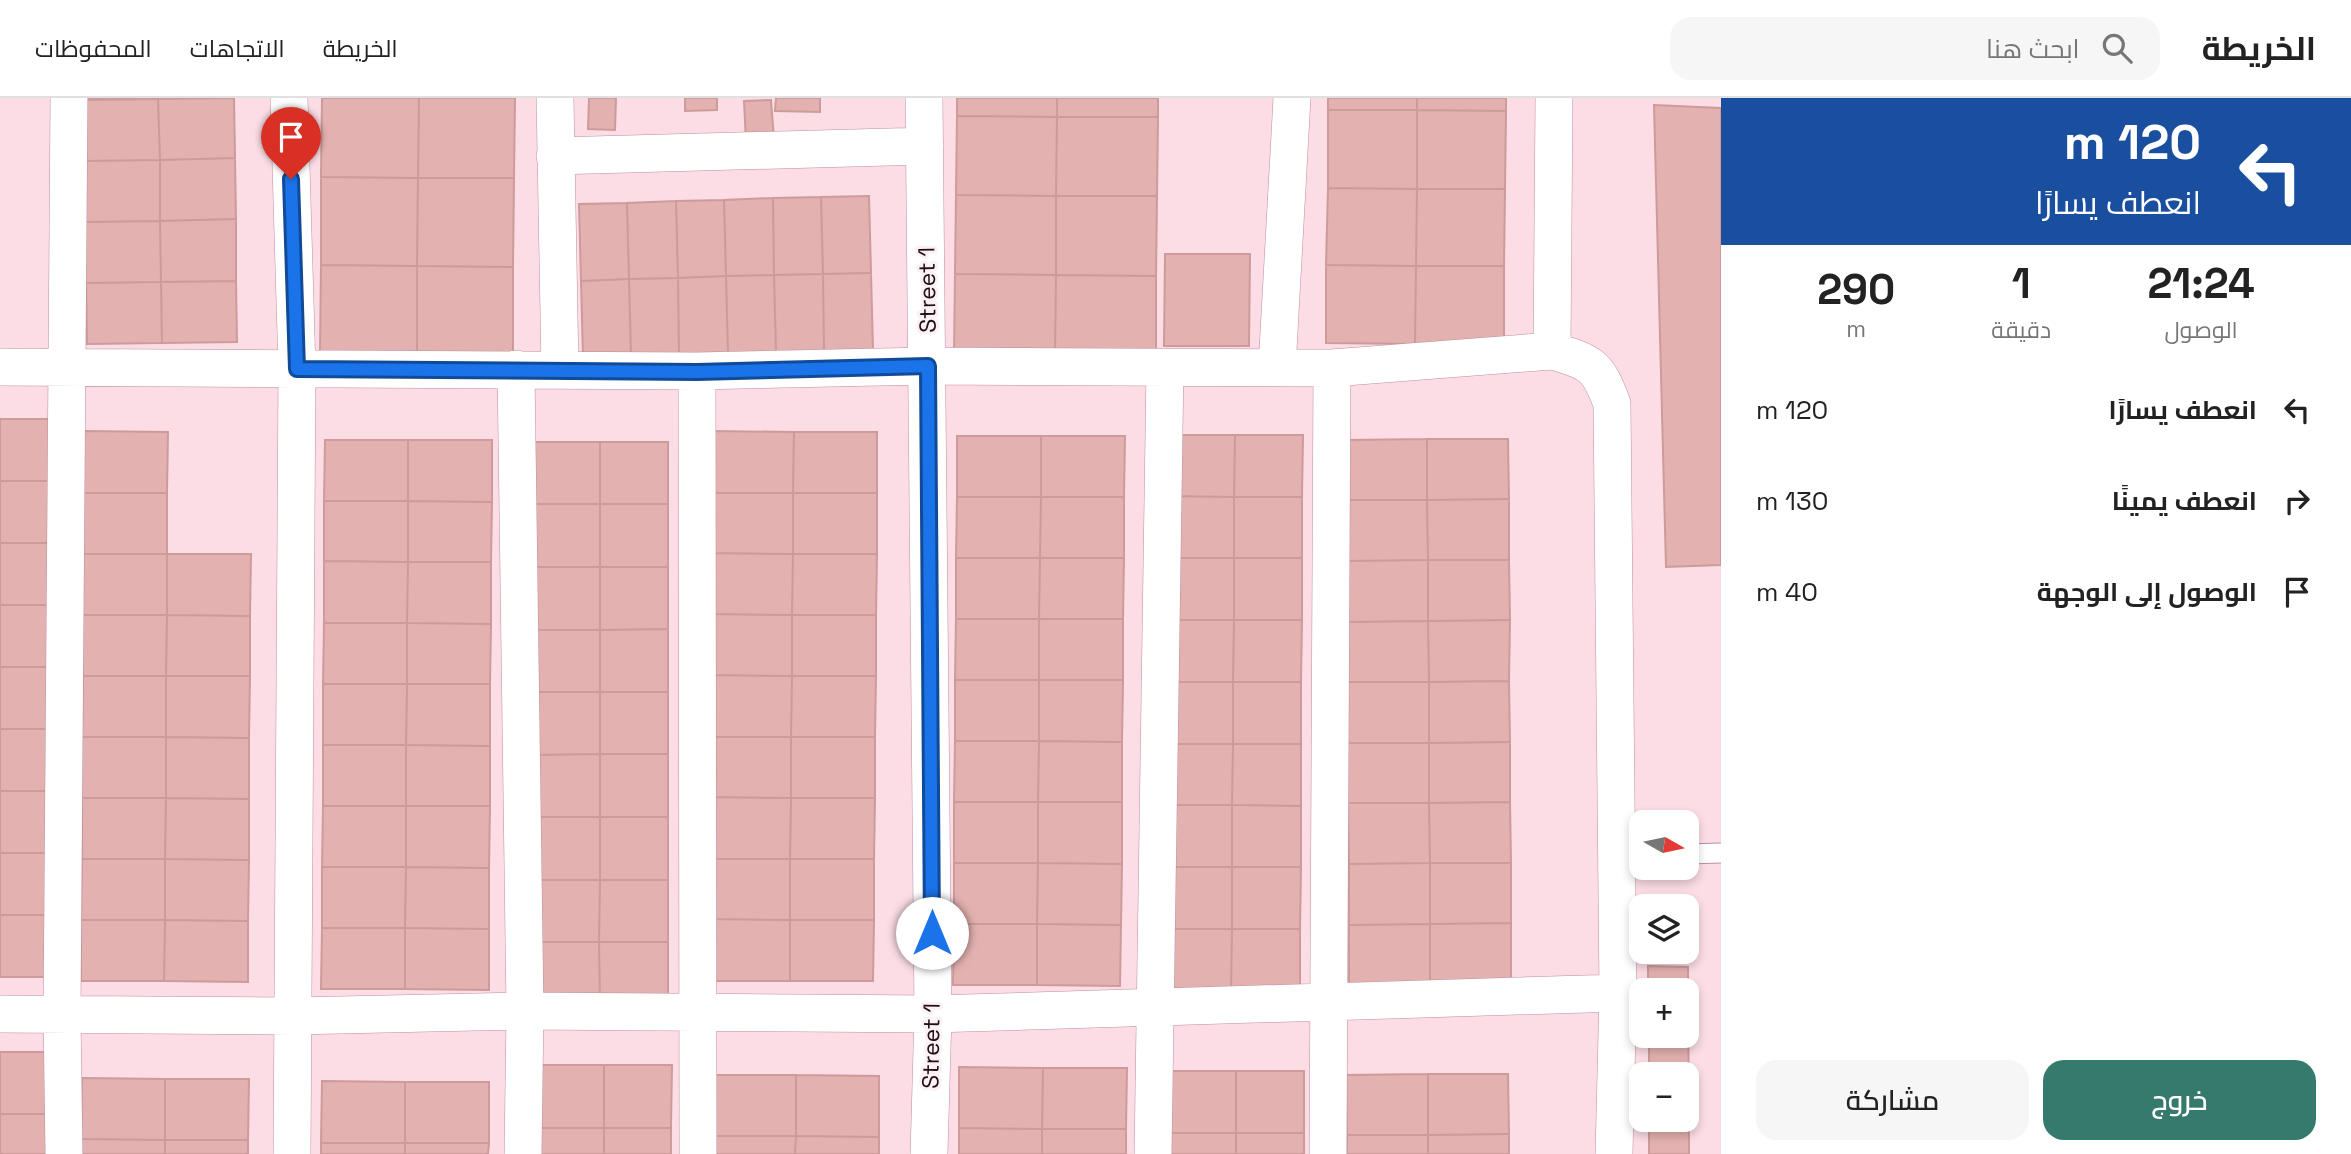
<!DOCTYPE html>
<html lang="ar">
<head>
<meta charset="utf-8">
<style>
  body { margin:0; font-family:"Space Grotesk",Cairo,sans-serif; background:#f6f6f6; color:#222; direction:rtl; height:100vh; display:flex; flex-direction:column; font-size:26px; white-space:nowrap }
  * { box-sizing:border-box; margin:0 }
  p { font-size:23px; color:#767676 }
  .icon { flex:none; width:38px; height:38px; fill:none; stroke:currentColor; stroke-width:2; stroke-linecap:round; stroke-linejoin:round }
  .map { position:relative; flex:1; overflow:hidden; direction:ltr }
  .details { display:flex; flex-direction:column; background:#fff; width:630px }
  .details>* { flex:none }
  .guide { background:#1a4fa0; color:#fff; overflow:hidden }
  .needle { width:46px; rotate:99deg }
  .buttons { position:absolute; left:1629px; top:712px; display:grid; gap:14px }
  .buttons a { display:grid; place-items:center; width:70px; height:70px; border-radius:14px; background:#fff; box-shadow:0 4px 10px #0003; font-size:35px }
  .pin { position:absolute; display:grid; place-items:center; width:60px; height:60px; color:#fff; margin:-72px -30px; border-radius:50% 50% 50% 0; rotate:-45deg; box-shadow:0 0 7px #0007 }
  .pin .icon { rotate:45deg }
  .me { position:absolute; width:77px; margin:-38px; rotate:0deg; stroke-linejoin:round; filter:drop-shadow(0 0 5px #0008) }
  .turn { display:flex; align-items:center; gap:24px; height:147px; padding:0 35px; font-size:32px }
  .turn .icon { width:91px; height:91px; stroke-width:2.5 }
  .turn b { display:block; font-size:49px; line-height:60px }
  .eta { display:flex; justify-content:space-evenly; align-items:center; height:119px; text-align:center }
  .eta b { font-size:42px; font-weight:600; line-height:49px }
  .button { display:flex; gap:14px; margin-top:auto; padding:14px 35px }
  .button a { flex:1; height:80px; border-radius:21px; background:#367a6d; color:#fff; font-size:28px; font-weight:600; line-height:80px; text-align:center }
  .button a+a { background:#f6f6f6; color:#222 }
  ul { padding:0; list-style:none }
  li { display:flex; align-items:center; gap:21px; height:91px; padding:0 35px }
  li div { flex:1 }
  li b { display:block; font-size:26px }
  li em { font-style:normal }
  header { display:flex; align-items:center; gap:42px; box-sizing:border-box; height:98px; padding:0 35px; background:#fff; border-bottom:2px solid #e0e0e0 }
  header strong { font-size:33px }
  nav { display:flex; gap:38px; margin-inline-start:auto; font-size:24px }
  .search { width:490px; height:63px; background:#f6f6f6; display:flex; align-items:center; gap:18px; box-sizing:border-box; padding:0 24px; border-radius:21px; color:#767676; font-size:26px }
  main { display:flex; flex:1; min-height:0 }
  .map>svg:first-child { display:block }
  .building { fill:#e3b1b0; stroke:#cc9b9a; stroke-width:2 }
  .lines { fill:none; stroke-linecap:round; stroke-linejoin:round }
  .service-casing { stroke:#bd8f9c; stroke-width:21 }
  .minor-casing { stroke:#bd8f9c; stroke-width:38 }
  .service { stroke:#fff; stroke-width:19 }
  .minor { stroke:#fff; stroke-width:37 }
  .route-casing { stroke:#114b97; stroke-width:18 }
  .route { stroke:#1a73e8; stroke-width:12 }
  .labels { text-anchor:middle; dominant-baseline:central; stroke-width:6; stroke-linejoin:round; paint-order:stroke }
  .street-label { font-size:23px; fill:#1e0e13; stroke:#fbf0f3 }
</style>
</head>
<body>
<header>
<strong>الخريطة</strong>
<div class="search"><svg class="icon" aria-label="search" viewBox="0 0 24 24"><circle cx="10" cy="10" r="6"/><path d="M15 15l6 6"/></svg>ابحث هنا</div>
<nav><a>الخريطة</a><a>الاتجاهات</a><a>المحفوظات</a></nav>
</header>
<main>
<section class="details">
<div class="guide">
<div class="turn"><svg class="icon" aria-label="left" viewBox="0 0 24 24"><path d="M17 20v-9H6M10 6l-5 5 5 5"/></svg><div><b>120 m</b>انعطف يسارًا</div></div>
</div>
<div class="eta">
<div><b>21:24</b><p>الوصول</p></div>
<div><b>1</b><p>دقيقة</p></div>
<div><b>290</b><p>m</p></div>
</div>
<ul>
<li><svg class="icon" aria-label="left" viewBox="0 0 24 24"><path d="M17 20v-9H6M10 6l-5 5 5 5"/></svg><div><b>انعطف يسارًا</b></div><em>120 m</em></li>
<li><svg class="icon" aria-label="right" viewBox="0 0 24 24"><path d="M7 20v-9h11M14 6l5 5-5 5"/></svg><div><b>انعطف يمينًا</b></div><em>130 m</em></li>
<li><svg class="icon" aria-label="arrive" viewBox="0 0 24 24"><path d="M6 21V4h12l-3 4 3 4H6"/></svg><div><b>الوصول إلى الوجهة</b></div><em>40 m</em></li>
</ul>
<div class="button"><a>خروج</a><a>مشاركة</a></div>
</section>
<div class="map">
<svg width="1721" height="1056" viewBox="0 0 1721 1056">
  <rect width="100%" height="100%" fill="#fcdde5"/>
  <path class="building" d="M83 0H158V1L83 2Z
    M234 0 235 60 160 62 158 1Z
    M322 0H419L418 80 321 79Z
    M419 0H515L514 80H418Z
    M589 0H616L615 32 588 31Z
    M685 0H717V12L685 13Z
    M776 0H820V14L775 13Z
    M957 0H1057V19L957 18Z
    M1057 0H1158V19H1057Z
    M1328 0H1417V12H1328Z
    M1417 0H1506V13L1417 12Z
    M158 1 160 62 84 63 83 2Z
    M771 2 774 41 746 43 744 3Z
    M1654 7 1721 10V467L1666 469Z
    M1328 12H1417V91L1328 90Z
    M1417 12 1506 13 1505 91H1417Z
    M957 18 1057 19 1056 98 956 97Z
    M1057 19H1158L1157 98H1056Z
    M235 60 236 121 160 123V62Z
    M160 62V123L85 124 84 63Z
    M321 79 418 80 417 168 321 167Z
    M418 80H514L513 169 417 168Z
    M1328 90 1417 91 1416 168 1326 167Z
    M1417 91H1505L1504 168H1416Z
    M956 97 1056 98V177L955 176Z
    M869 98 871 175 823 176 821 99Z
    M1056 98H1157L1156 178 1056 177Z
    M821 99 823 176 774 177 773 100Z
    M773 100 774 177 726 178 724 102Z
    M724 102 726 178 678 180 676 103Z
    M676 103 678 180 629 181 627 105Z
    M627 105 629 181 581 183 579 106Z
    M236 121V183L161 184 160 123Z
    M160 123 161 184 86 185 85 124Z
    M1165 156H1250L1249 248H1164Z
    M321 167 417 168V257L320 256Z
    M1326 167 1416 168 1415 246 1326 245Z
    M417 168 513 169V258L417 257Z
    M1416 168H1504V246H1415Z
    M871 175 873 252 824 253 823 176Z
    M823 176 824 253 776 254 774 177Z
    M955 176 1056 177 1055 256H954Z
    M774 177 776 254 728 255 726 178Z
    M1056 177 1156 178V257L1055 256Z
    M726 178 728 255 679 257 678 180Z
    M678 180 679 257 631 258 629 181Z
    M629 181 631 258 583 259 581 183Z
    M236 183 237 244 162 245 161 184Z
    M161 184 162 245 87 246 86 185Z
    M0 321H52V383H0Z
    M84 333 168 334 167 395H84Z
    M710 333 794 334 793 395H709Z
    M794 334H877V395H793Z
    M1166 337H1235L1234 399 1166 398Z
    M1235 337H1303L1302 399H1234Z
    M957 338H1041V399H957Z
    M1041 338H1125L1124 399H1041Z
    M1427 341H1508L1509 401 1427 402Z
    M1427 341V402H1347L1346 342Z
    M325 342H408V403H324Z
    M408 342H492V404L408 403Z
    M532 344H600V406H532Z
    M600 344H668V406H600Z
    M0 383H52L51 445H0Z
    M84 395H167V456H83Z
    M709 395H793V456L709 455Z
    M793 395H877V456H793Z
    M1166 398 1234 399V460H1165Z
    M957 399H1041L1040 460H956Z
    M1041 399H1124V460H1040Z
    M1234 399H1302V460H1234Z
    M1509 401V462H1428L1427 402Z
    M1347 402H1427L1428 462 1347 463Z
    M324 403H408V464L324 463Z
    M408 403 492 404 491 464H408Z
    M532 406H600V469H532Z
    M600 406H668V469H600Z
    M0 445H51V507H0Z
    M709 455 793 456 792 517 708 516Z
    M83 456H167V517H83Z
    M167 456H251L250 518 167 517Z
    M793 456H877L876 517H792Z
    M956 460H1040L1039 521H956Z
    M1040 460H1124L1123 521H1039Z
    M1165 460H1234V522H1165Z
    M1234 460H1302V522H1234Z
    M1428 462V523L1347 524V463Z
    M1428 462H1509L1510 522 1428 523Z
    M324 463 408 464 407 525H324Z
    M408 464H491V526L407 525Z
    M532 469H600V532H532Z
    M600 469H668V531L600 532Z
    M0 507H51V569H0Z
    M708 516 792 517V578L708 577Z
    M83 517H167L166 578H83Z
    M167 517 250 518V578H166Z
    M792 517H876V578H792Z
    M956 521H1039V582H955Z
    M1039 521H1123V582H1039Z
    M1165 522H1234L1233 584H1165Z
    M1234 522H1302L1301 584H1233Z
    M1510 522 1509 583 1429 584 1428 523Z
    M1428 523 1429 584H1348L1347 524Z
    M324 525H407V586H323Z
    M407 525 491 526 490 586H407Z
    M668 531V594H600V532Z
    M532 532H600V594H532Z
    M0 569H51L50 631H0Z
    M708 577 792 578 791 639H707Z
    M83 578H166V639H82Z
    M166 578H250L249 640 166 639Z
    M792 578H876L875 639H791Z
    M955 582H1039V643H955Z
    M1039 582H1123L1122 644 1039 643Z
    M1509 583 1510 644 1429 645V584Z
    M1165 584H1233V646H1165Z
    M1233 584H1301V646H1233Z
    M1348 584H1429V645H1348Z
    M323 586H407L406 647H323Z
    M407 586H490V648L406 647Z
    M532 594H600V656L532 657Z
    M600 594H668V656H600Z
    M0 631H50V693H0Z
    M82 639H166V700H82Z
    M166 639 249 640V701L166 700Z
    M707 639H791V700L707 699Z
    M791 639H875V700H791Z
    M955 643H1039L1038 704H954Z
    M1039 643 1122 644V704H1038Z
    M1510 644V704L1429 705V645Z
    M1348 645H1429V705H1348Z
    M1165 646H1233L1232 707H1164Z
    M1233 646H1301V708L1232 707Z
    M323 647H406V708H323Z
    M406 647 490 648V708H406Z
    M600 656H668V719H600Z
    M600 656V719H532V657Z
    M0 693H50V755H0Z
    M707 699 791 700 790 761H707Z
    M82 700H166L165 761H82Z
    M166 700 249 701V762L165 761Z
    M791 700H875L874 761H790Z
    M954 704H1038V765H954Z
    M1038 704H1122V766L1038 765Z
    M1510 704 1511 765H1430L1429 705Z
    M1348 705H1429L1430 765 1349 766Z
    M1164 707H1232V769H1164Z
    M1232 707 1301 708V769H1232Z
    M323 708H406V769H322Z
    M406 708H490L489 770 406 769Z
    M532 719H600V782H532Z
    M600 719H668V782H600Z
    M0 755H50V817H0Z
    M82 761H165V822H81Z
    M165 761 249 762 248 823 165 822Z
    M707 761H790V822L706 821Z
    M790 761H874V822H790Z
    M954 765H1038L1037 826H954Z
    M1038 765 1122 766 1121 827 1037 826Z
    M1430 765H1511V825L1430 826Z
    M1430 765V826L1349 827V766Z
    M322 769H406L405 830H322Z
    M406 769 489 770V831L405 830Z
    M1164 769H1232V831H1164Z
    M1232 769H1301L1300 831H1232Z
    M532 782H600L599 844H532Z
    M600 782H668V844H599Z
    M0 817H50L49 879H0Z
    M706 821 790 822V883H706Z
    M81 822H165L164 883H81Z
    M165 822 248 823V884L164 883Z
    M790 822H874L873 883H790Z
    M1511 825V886L1430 887V826Z
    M954 826H1037V887H953Z
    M1037 826 1121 827 1120 888 1037 887Z
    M1430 826V887L1349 888V827Z
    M322 830H405V891H321Z
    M405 830 489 831V892L405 891Z
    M1164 831H1232L1231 893H1163Z
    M1232 831H1300V893H1231Z
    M532 844H599L600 907H532Z
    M599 844H668V907H600Z
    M1648 868 1688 869 1689 1056H1649V1022H1687V976H1649V938H1687V892H1648Z
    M0 954H52L51 1016H0Z
    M536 967H604V1030H536Z
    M604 967H672L671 1030H604Z
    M959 969 1043 970 1042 1031 959 1030Z
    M1043 970H1127L1126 1031H1042Z
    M1168 973H1236V1035H1167Z
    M1236 973H1304V1035H1236Z
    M1428 976V1037H1347L1346 977Z
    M1428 976H1508L1509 1036 1428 1037Z
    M712 977H796V1038H712Z
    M796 977 879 978V1039L796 1038Z
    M82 980 165 981V1042L81 1041Z
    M165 981H249L248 1042H165Z
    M322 983 405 984V1045H321Z
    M405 984H489V1045H405Z
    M0 1016H51V1056H0Z
    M536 1030H604V1056H536Z
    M604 1030H671V1056H604Z
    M959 1030 1042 1031V1056H959Z
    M1042 1031H1126V1056H1042Z
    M1167 1035H1236V1056H1167Z
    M1236 1035H1304V1056H1236Z
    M1509 1036V1056H1428V1037Z
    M1347 1037H1428V1056H1347Z
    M712 1038H796L795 1056H712Z
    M796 1038 879 1039V1056H795Z
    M81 1041 165 1042V1056H81Z
    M165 1042H248V1056H165Z
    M321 1045H405V1056H321Z
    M405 1045H489L488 1056H405Z"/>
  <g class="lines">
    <defs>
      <path id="service" d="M1687 756 1721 755"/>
      <path id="minor" d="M289 0 297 271 292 1056
        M555 0 560 271
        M924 0 933 916 929 1056
        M1554 0 1552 253C1591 264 1598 267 1612 306L1618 895 1614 1056
        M555 58 925 48
        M0 269 697 273 927 268 1332 270 1552 253
        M1277 270 1292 0
        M516 271 525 913 523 1056
        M697 273 698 1056
        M0 916 295 918 525 913 933 916 1618 895
        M64 1056 62 916 69 0
        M1153 1056 1165 269
        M1328 1056 1332 270"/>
    </defs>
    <use href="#service" class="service-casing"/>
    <use href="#minor" class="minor-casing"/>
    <use href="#service" class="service"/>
    <use href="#minor" class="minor"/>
  </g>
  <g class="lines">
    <defs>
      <path id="route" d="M291 81 297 271 697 274 928 268 932 835"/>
    </defs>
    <use href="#route" class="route-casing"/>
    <use href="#route" class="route"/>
  </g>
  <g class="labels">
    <g class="street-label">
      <text transform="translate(927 192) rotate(-91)">Street 1</text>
      <text transform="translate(931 948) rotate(-89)">Street 1</text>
    </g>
  </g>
</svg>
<div class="buttons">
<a><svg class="needle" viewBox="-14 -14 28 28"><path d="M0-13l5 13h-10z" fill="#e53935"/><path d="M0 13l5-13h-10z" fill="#767676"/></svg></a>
<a><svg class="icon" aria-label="layers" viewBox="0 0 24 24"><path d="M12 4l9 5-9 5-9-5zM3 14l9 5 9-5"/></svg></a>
<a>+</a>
<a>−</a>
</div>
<div class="pin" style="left:291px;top:81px;background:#d93025"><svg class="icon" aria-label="arrive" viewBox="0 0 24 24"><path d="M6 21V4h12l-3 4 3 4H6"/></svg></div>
<svg class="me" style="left:932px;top:835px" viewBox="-20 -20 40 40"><circle r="19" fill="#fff"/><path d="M0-13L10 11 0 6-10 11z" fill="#1a73e8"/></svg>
</div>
</main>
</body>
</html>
